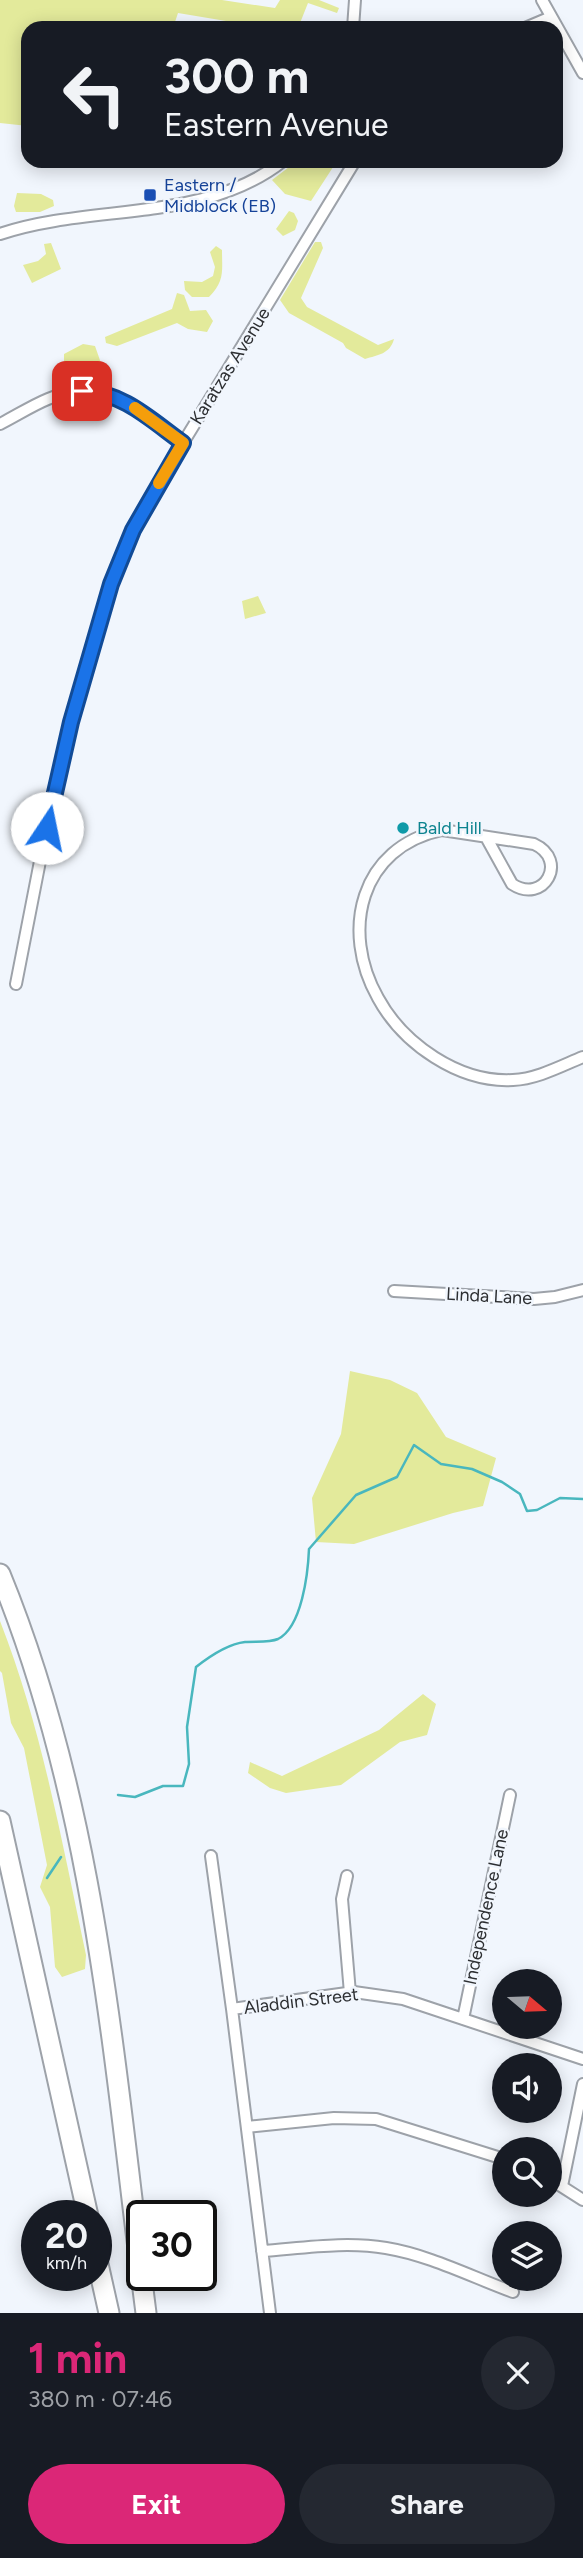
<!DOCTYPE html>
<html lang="en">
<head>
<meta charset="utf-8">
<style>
  body { margin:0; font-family:Figtree,sans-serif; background:#242831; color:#f1f3f6; height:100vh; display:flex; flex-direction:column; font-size:26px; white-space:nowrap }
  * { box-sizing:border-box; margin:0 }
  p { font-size:23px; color:#9ea1a6 }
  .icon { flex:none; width:38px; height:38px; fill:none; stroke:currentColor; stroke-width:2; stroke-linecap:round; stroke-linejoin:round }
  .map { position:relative; height:2313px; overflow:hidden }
  .drawer { display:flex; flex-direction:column; background:#171b24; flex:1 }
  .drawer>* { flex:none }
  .guide { position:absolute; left:21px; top:21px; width:542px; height:147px; border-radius:21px; box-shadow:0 4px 18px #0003; background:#171b24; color:#f1f3f6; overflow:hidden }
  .needle { width:46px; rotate:109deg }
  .controls { position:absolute; left:492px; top:1969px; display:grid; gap:14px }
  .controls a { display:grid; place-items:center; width:70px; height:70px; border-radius:50%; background:#171b24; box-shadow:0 4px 18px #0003; font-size:35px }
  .speed { position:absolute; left:21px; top:2200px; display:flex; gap:14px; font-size:35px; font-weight:700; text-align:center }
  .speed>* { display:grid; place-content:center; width:91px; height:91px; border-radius:50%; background:#171b24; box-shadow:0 4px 18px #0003; line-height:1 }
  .speed small { font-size:18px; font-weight:400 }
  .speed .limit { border:4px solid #111; border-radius:10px; background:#fff; color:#111 }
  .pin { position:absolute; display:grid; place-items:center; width:60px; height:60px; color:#fff; margin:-30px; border-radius:14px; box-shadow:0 4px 10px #0006 }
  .me { position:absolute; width:77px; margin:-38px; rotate:11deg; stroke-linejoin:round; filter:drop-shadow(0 0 5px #0008) }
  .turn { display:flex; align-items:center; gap:24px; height:147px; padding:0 28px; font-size:32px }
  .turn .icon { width:91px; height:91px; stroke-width:2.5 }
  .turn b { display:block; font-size:49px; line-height:60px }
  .round { display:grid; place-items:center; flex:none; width:74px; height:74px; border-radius:37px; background:#242831 }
  .overview { display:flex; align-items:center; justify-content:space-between; height:119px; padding:0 28px }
  h1 { font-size:42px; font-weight:700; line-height:52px; color:#db2777 }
  .cta { display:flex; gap:14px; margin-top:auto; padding:14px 28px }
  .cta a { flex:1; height:80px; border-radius:42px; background:#db2777; color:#fff; font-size:28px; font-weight:700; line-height:80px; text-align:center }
  .cta a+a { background:#242831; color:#f1f3f6 }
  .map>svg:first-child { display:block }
  .green { fill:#e3ea9b }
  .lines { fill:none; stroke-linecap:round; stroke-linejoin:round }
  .stream { stroke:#49b7be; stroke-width:2.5 }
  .minor-casing { stroke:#9da2a9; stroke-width:14 }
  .motorway-casing { stroke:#9da2a9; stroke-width:23 }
  .minor { stroke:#fff; stroke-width:10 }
  .motorway { stroke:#fff; stroke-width:19 }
  .route-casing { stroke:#114b97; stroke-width:18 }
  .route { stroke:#1a73e8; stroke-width:12 }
  .slow { stroke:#f59e0b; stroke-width:12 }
  .transit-dot { fill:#1a4fb4; stroke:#f1f6fd; stroke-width:2.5 }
  .culture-dot { fill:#0f9aa8; stroke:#f1f6fd; stroke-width:2.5 }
  .labels { text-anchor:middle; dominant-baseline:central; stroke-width:5; stroke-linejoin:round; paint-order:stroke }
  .transit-label { font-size:18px; fill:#164399; stroke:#f1f6fd; text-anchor:start }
  .street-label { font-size:18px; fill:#2d2f32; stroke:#f1f6fd }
  .culture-label { font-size:18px; fill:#0d838f; stroke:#f1f6fd; text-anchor:start }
</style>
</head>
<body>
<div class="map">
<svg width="583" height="2313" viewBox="0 0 583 2313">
  <rect width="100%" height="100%" fill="#f1f6fd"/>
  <path class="green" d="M0 0H222L275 8 280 0H319L339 8 337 13 308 3 298 28H251L250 25 178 13 173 28H28V126L0 123Z
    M297 161H337L311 201 285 194 272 180Z
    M17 193 41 194 53 200 54 206 40 212H16L14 206Z
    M289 211 294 213 298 221 295 230 283 236 276 229Z
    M315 242H321L323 248 301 298 307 307 378 345 394 339C390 354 378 355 365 359L346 348 343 343 289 313 280 300Z
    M51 243 61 269 32 283 23 265 38 261 46 254 44 244Z
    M216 246 222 250C222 271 225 281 209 297H192L185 290 184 281 202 282 213 276 215 267 210 252Z
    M177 293 184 295 190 311 206 310 213 321 207 332 188 329 177 323 117 346 106 343 105 337 172 309Z
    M83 344 95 346 102 366 97 375 74 366 66 370 64 367V354Z
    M258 596 266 613 245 619 242 601Z
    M350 1371 390 1380 417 1393 446 1437 496 1458 483 1506 453 1513 354 1544 316 1542 312 1498 341 1434Z
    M0 1621C42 1728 62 1843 86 1955L85 1969 62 1977 55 1967 50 1907 40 1887 47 1865 24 1748 11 1723 2 1673 0 1671Z
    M423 1694 436 1704 427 1735 400 1742 341 1785 286 1793 270 1788 248 1773 250 1762 282 1776 379 1730Z"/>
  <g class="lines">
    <path class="stream" d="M118 1795 135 1797 163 1786H183L189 1764 187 1727 196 1667C210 1656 227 1644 245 1642 255 1641 269 1643 278 1639 302 1627 308 1573 309 1549L356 1495 397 1477 414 1445 441 1464 472 1469 502 1482 520 1494 527 1511 537 1510 560 1498 583 1499
      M47 1878 61 1857"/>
    <defs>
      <path id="minor" d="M542 0 583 73
        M353 28 355 0
        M525 28 551 17
        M0 234C92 203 203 224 283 161
        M0 424C16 416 31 406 48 399 105 375 140 411 183 443
        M486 837 512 884C544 905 569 860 534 844L442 830C360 847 340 931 378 998 403 1044 459 1083 513 1080 537 1079 561 1066 583 1057
        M16 984 51 805 71 722 119 561 148 502 183 443 355 161
        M394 1291 534 1299 555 1297 583 1290
        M211 1856 232 2009
        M347 1876 342 1899 350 1993
        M463 2019 510 1795
        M247 2127 334 2118 376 2119 504 2159
        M550 2179 583 2200
        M562 2186 583 2084
        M262 2251C303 2248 346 2241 386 2248 429 2255 472 2277 513 2292
        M270 2313 232 2009 354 1992 403 1999 583 2059"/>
      <path id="motorway" d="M0 1574C96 1808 114 2064 146 2313
        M0 1821 88 2216
        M96 2255 109 2313"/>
    </defs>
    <use href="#minor" class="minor-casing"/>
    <use href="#motorway" class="motorway-casing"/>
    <use href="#minor" class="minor"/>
    <use href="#motorway" class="motorway"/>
  </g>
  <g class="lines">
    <defs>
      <path id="route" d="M47 828 71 722 111 584 133 530 183 443C151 420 123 392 82 391"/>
    </defs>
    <use href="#route" class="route-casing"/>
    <use href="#route" class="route"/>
    <path class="slow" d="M135 408 183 443 159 483"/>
  </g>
  <rect class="transit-dot" x="143" y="188" width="14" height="14" rx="3.5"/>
  <circle class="culture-dot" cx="403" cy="828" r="7"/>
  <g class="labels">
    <g class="transit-label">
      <text x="164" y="185">Eastern /<tspan x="164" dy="21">Midblock (EB)</tspan></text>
    </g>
    <g class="street-label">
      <text transform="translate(230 366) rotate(-58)">Karatzas Avenue</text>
      <text transform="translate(489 1296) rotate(3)">Linda Lane</text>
      <text transform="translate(486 1907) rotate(-78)">Independence Lane</text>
      <text transform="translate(301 2001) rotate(-7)">Aladdin Street</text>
    </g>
    <g class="culture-label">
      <text x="417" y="828">Bald Hill</text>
    </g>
  </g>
</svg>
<div class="controls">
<a><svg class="needle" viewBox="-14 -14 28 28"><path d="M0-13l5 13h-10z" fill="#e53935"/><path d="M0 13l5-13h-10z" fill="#9ea1a6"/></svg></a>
<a><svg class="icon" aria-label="sound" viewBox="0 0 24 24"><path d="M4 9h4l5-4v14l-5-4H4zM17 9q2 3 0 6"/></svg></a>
<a><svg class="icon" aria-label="search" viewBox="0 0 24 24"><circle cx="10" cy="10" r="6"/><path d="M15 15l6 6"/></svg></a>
<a><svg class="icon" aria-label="layers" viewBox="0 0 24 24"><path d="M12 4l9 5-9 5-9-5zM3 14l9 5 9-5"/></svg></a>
</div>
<div class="speed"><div>20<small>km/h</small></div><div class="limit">30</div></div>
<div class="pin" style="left:82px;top:391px;background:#d93025"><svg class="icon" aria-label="arrive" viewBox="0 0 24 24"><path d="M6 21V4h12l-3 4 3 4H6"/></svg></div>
<svg class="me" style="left:47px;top:828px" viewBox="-20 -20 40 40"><circle r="19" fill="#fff"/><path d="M0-13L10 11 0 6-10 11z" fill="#1a73e8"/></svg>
<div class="guide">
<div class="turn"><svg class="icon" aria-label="left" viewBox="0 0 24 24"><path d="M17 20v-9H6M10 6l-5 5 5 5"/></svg><div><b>300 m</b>Eastern Avenue</div></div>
</div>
</div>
<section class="drawer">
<div class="overview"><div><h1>1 min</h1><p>380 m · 07:46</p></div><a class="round"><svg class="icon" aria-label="close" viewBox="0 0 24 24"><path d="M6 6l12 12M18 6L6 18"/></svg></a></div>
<div class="cta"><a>Exit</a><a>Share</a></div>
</section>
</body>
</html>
